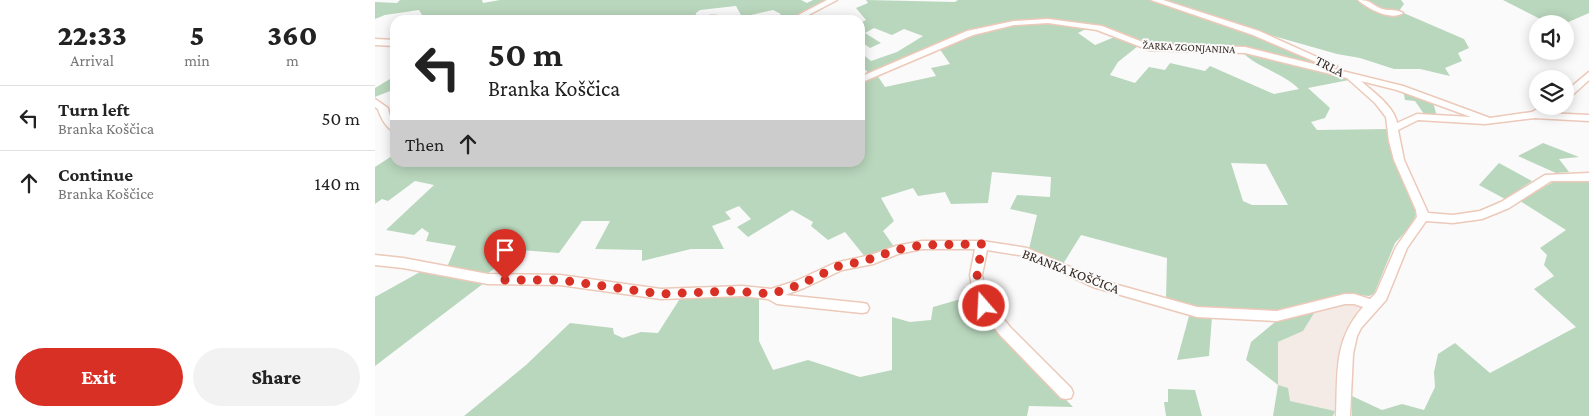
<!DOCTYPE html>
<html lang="en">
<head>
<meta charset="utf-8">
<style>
  body { margin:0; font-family:"Crimson Pro",serif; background:#f2f2f2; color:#222; height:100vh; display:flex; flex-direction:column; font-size:19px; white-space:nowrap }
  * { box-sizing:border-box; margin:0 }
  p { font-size:16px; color:#767676 }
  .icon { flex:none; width:28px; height:28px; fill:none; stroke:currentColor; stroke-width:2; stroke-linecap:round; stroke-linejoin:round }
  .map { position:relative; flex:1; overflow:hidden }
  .panel { display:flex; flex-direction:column; background:#fff; width:375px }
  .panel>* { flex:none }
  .guide { position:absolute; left:15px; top:15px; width:475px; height:152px; border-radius:15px; box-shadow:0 2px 12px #0003; background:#fff; color:#222; overflow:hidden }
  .fabs { position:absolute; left:1154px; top:15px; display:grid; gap:10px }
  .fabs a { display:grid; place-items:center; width:45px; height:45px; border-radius:50%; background:#fff; box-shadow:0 2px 12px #0003; font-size:25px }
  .pin { position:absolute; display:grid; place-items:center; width:42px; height:42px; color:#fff; margin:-51px -21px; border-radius:50% 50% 50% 0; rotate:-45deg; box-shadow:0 0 5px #0007 }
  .pin .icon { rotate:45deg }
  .me { position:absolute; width:55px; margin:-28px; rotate:341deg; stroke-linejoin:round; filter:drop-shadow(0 0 4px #0008) }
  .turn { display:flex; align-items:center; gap:18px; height:105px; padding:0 15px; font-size:22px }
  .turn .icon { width:65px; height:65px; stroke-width:2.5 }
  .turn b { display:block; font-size:35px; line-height:42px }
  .then { display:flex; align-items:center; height:48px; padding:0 15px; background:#0003; gap:10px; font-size:19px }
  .eta { display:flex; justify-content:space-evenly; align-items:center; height:85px; text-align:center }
  .eta b { font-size:30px; font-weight:800; line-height:35px }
  .cta { display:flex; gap:10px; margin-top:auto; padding:10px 15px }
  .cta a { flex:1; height:58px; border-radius:30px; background:#d93025; color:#fff; font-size:20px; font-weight:800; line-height:58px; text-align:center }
  .cta a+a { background:#f2f2f2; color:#222 }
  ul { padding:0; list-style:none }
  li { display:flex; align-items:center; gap:15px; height:65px; padding:0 15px; border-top:1px solid #e0e0e0 }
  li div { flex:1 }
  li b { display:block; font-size:19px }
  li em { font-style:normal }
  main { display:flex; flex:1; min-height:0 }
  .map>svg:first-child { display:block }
  .built { fill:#f4ebe7 }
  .green { fill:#b9d7bd; fill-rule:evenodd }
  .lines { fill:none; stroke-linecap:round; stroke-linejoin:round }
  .minor-casing { stroke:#ecc9b9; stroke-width:3 }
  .minor { fill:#fff; fill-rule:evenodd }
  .route { stroke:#d93025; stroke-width:9; stroke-dasharray:0 16.2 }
  .labels { text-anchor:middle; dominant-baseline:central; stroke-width:4; stroke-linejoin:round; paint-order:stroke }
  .far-street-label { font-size:11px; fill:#382a24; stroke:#fafafa }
  .street-label { font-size:14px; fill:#382a24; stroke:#fafafa }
</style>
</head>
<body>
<main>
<section class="panel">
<div class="eta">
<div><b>22:33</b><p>Arrival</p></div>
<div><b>5</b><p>min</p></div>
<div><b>360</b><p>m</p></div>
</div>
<ul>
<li><svg class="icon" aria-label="left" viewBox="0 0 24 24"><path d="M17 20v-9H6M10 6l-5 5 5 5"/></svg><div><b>Turn left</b><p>Branka Koščica</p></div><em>50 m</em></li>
<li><svg class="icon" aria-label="ahead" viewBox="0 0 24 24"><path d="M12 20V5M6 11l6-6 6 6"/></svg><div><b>Continue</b><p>Branka Koščice</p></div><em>140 m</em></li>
</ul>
<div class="cta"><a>Exit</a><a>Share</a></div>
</section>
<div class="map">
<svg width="1214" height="416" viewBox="0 0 1214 416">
  <rect width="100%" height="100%" fill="#fafafa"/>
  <path class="built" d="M971 303H984L989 308 971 336 965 350 960 411 915 401 903 385V342L928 331 941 310Z"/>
  <path class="green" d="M25 0H107L108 3 125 0H426L432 3 438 0H454L428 11 415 20H396L406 14 398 10 367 17 361 6 325 10 321 13 320 20H50L44 10 10 15 0 19V2L22 3Z
    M491 0 580 2 583 0H775L878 35 957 67 955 69 872 47 770 44 729 28 673 19 640 20 595 30 495 74 485 65V52L496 61 522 52 548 36 529 29 517 35 499 28 490 33 506 43 495 48 485 41V23L491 20 481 8 493 3Z
    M788 0H1026L1029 4 1024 11 1089 39 1094 48 1083 53 1087 61 1070 68 1075 76 1045 69H1019L985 58 962 54 877 30Z
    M1128 0H1214V13L1189 24H1175Z
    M663 22 715 27 703 33 720 45 742 36 763 46 743 62 735 75 760 83 774 67 790 70 795 63 830 71 835 66 899 94 924 89C907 72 882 68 866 51L974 80 933 88 955 108 950 118 936 122 942 130 1014 129 1042 213 1035 227 1020 243 999 294 994 296 974 294 906 311 888 312 827 309 791 299 792 258 706 235 688 264 654 249 662 215 635 209 642 195 675 197 676 177 617 172 613 203 576 204 570 192 543 196 538 188 506 198 519 221 508 231 520 248 491 258 470 232 453 240 436 226 438 222 417 210 373 237 362 227 376 219 364 206 350 212 356 219 337 226 349 249H316L267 261V250L220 249 235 221H207L184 253 145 250 108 277 72 267 81 246 51 241 54 233 47 228 39 235 11 230 59 185 40 181 13 201 7 199 0 204V167L20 154V162L43 163 48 166 53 162H485V100L489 98 485 93V82L502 75 510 87 561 76 556 68 575 64 564 48C596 34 629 25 663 22ZM856 163 891 164 913 205H877L868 201Z
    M20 76V89L0 97V88Z
    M1028 90 1058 102 1062 117 1049 114 1040 101 1030 100Z
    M1168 143 1204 157 1184 159 1194 172 1181 173 1143 156Z
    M1124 163 1157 181 1130 199 1104 185Z
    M1187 180H1214V416H977V396L1007 410 1027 404 1049 410 1060 387 1059 372 1063 354 1080 343 1115 373 1201 327 1159 289 1179 276 1169 265 1172 255 1165 248 1191 230 1145 201 1178 182Z
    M45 272 109 283 0 366V297Z
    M600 295 612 320 698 407 654 406 652 416H89L151 365 195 323 238 328 239 334 248 338 266 332 283 333 306 297H384V341L398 370 433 360 485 377 517 370V317L535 322 556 320 558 307Z
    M941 310 928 331 903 342V385L913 388 915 401 960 411 958 416H898L903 385 871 360 876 342 900 322Z
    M814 316 837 317 834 356 802 360Z
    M793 389 820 390 827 416H791L789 402H793Z"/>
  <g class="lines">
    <defs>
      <path id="minor" d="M452 0H462L424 20H414Z
        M776 0H788L884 31 962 66 961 68H955L878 35Z
        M983 0C996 0 997 5 1007 9 1014 11 1022 9 1028 13 1016 21 993 9 983 0Z
        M335 16H341L343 20H335Z
        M673 19 727 26 775 45 870 47 1028 86 1115 118 1157 112 1168 106H1181L1171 113 1214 115V121L1160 118 1110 124 1043 120 1023 130 1029 160 1053 213 1078 215 1105 211 1126 202 1170 175 1214 173V181H1176L1134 208 1107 219 1078 223 1051 221 1032 248 1011 300 986 328 982 336 978 354 975 416H961C963 373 958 341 988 307L979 304H970L902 321 822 317 718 287 650 256 612 250 607 275 611 297 635 327 696 388 698 393 696 398 691 399 686 398 625 335 600 303 595 275 600 249H547L523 254 498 264 467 270 429 288 410 295 487 303 492 304 494 308 492 312 487 313 402 304 393 299 367 296 286 299 185 285 113 284 28 268 0 265V255L28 258 113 274 185 275 286 289 367 286 396 289 421 281 460 263 496 255 521 246 547 241H607L652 248 725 280 822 307 902 311 970 294H979L995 299 1001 293 1021 247 1042 217 1041 210 1019 160 1014 141 1011 117 1000 103 972 78 870 53 774 50 722 30 673 23 639 25 598 35 485 83V77L592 31 639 21ZM986 81 1022 90 1096 117 1042 114 1022 123C1019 106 998 92 986 81Z
        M0 39 20 40V46L0 45Z
        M1214 72V80L1193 99 1190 100V92Z
        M0 99 13 108C14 118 20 122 20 132 12 129 5 117 3 109L0 107Z"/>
    </defs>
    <use href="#minor" class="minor-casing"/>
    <use href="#minor" class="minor"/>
  </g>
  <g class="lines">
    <path class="route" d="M130 280H185L286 294 358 291 396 294 424 285 464 266 489 261 521 250 547 245 607 244 601 283 609 306"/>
  </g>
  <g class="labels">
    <g class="far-street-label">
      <text transform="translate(814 47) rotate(3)">ŽARKA ZGONJANINA</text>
    </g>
    <g class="street-label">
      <text transform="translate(955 66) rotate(27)">TRLA</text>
      <text transform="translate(696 271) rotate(21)">BRANKA KOŠČICA</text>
    </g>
  </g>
</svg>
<div class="fabs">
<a><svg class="icon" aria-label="sound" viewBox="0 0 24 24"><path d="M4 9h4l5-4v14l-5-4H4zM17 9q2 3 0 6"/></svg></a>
<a><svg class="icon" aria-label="layers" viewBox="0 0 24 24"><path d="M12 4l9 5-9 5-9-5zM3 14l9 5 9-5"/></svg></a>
</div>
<div class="pin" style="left:130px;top:280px;background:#d93025"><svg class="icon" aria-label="arrive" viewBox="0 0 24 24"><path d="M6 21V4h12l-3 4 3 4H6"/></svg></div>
<svg class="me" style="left:609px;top:306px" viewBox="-20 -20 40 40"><circle r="17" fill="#d93025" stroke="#fff" stroke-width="3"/><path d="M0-11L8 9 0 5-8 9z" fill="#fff"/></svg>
<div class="guide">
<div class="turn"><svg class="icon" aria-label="left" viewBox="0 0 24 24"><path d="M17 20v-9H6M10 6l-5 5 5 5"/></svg><div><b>50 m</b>Branka Koščica</div></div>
<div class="then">Then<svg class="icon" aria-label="ahead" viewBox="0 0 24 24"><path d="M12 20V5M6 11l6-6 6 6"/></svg></div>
</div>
</div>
</main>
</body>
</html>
